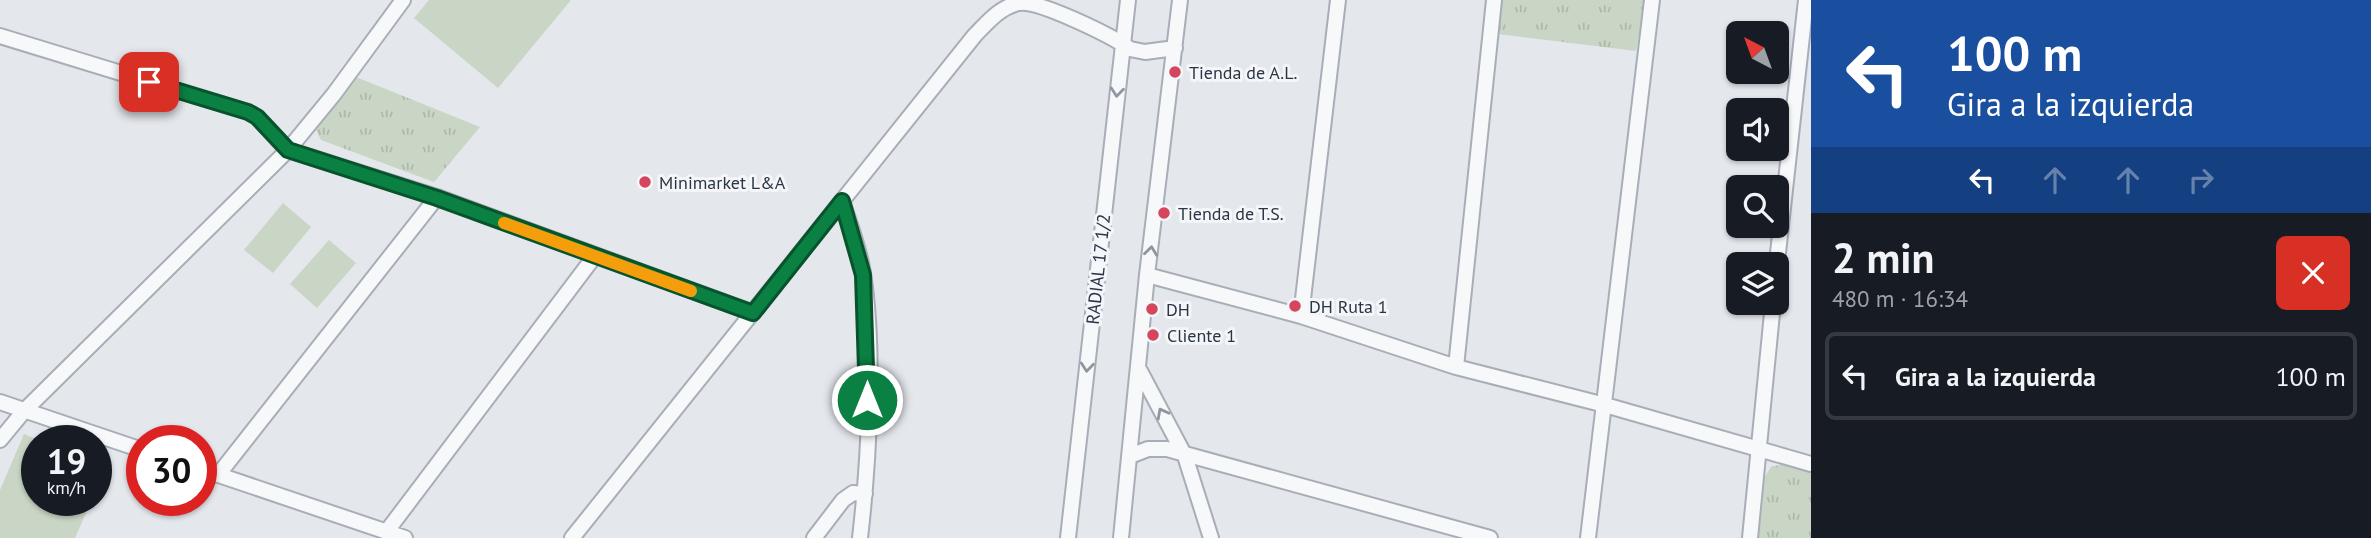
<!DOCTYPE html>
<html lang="es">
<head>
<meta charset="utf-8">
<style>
  body { margin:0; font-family:"PT Sans",sans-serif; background:#20242c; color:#f1f3f6; height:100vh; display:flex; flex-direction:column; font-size:26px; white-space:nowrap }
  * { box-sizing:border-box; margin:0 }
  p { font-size:23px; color:#9ea1a6 }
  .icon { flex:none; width:38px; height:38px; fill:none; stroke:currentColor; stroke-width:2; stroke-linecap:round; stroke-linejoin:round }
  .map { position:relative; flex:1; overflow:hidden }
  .drawer { display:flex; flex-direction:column; background:#171b24; width:560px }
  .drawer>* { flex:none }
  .hud { background:#1a4fa0; color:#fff; overflow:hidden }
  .needle { width:46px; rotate:319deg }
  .controls { position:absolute; left:1726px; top:21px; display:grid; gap:14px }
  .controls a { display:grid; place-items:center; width:63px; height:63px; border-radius:10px; background:#171b24; box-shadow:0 2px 5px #0004; font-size:35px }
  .speed { position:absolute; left:21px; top:425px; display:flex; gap:14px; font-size:35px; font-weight:700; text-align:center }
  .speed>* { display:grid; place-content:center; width:91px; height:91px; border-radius:50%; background:#171b24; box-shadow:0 2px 5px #0004; line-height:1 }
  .speed small { font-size:18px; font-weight:400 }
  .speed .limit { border:10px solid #d22; background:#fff; color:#111 }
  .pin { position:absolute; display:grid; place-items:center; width:60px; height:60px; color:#fff; margin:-30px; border-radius:14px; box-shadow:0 4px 10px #0006 }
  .me { position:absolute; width:77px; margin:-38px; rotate:0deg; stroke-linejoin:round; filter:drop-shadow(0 0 5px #0008) }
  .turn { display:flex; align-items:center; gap:24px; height:147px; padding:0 21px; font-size:32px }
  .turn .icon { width:91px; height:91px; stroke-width:2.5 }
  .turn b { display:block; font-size:49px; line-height:60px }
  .lanes { display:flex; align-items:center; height:66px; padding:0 21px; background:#0003; justify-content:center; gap:35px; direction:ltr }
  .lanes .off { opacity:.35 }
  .round { display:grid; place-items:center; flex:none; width:74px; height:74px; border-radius:10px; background:#20242c }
  .headline { display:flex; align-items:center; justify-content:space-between; height:119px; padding:0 21px }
  h1 { font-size:42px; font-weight:800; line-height:52px }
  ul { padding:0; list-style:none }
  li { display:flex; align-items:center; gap:21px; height:88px; margin:0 14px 10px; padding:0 7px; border:4px solid #363941; border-radius:10px }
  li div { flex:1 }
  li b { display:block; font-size:26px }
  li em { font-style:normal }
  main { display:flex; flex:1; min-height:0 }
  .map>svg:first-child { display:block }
  .grass { fill:#c9d6c5 }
  .park { fill:url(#park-tufts) }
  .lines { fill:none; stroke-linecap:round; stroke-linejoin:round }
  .minor-casing { stroke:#a8aeb7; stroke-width:18 }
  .minor { stroke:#f7f8fa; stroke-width:14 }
  .oneway { stroke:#9096a0 }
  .route-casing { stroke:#07532c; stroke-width:18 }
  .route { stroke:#0b8043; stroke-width:12 }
  .slow { stroke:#f59e0b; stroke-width:12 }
  .poi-dot { fill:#d3465e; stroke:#f4f6f9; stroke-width:2.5 }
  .labels { text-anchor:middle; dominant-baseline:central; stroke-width:6; stroke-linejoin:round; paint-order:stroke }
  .poi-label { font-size:18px; fill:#2a3545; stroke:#f4f6f9; text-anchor:start }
  .street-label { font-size:18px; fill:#2a3545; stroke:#f4f6f9 }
</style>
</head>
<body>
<main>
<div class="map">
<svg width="1811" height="538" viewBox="0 0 1811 538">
  <defs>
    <pattern id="park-tufts" width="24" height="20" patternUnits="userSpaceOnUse" patternTransform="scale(1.75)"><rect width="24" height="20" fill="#c9d6c5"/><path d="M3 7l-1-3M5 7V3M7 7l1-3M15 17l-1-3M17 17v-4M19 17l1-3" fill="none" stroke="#adb8ab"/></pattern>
  </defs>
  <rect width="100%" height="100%" fill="#e4e7ec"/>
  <path class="grass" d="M429 0H571L498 88 414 18Z
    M283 203 311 227 273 273 244 250Z
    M329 240 356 263 317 308 290 284Z
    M24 434 41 441H37V500L91 501 75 538H0V490Z"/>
  <path class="park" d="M1502 0H1645L1636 51 1498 34Z
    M356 77 480 127 434 182 321 140 316 130Z
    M1787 463 1811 472V538H1757L1762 481 1771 467Z"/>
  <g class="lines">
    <defs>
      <path id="minor" d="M0 36 248 112 257 117 288 150 437 197 753 313
        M842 201C850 225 859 248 863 273 875 350 869 460 860 538
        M1776 271 1806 0
        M1147 275 1301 316 1456 367 1605 405 1811 464
        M1301 316 1338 0
        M1456 367 1494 0
        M1140 371 1185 456 1211 538
        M0 402 142 450
        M0 440 24 411 288 150 334 94 403 0
        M1130 456 1148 449H1167L1490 538
        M201 469 405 538
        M218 475 437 197
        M387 531 594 257
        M572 538 975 35C988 22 1000 7 1019 3 1039 0 1112 36 1130 49L1145 52 1175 48
        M814 538 843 500 853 493 865 494
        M1068 538 1128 0
        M1121 538 1147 275 1180 0
        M1588 538 1652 0
        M1750 538 1773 303"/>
    </defs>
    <use href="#minor" class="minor-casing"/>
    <use href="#minor" class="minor"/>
  </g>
  <defs><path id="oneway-chevron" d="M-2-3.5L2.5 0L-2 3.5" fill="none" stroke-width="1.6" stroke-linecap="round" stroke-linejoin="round" transform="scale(1.75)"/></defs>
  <g class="oneway">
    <use href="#oneway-chevron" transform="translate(1117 92) rotate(96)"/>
    <use href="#oneway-chevron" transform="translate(1151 251) rotate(-83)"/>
    <use href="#oneway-chevron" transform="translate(1087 367) rotate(96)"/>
    <use href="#oneway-chevron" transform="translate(1162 413) rotate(-118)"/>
  </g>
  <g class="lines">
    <defs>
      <path id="route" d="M149 82 248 112 257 117 288 150 437 198 753 313 842 201 863 275 867 400"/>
    </defs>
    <use href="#route" class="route-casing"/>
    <use href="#route" class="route"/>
    <path class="slow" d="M504 223 691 291"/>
  </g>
  <g class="poi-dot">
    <circle cx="1175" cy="72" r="7"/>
    <circle cx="645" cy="182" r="7"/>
    <circle cx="1164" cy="213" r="7"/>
    <circle cx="1295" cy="306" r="7"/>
    <circle cx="1152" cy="309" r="7"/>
    <circle cx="1153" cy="335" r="7"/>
  </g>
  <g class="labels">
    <g class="poi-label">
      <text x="1189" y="72">Tienda de A.L.</text>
      <text x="659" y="182">Minimarket L&amp;A</text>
      <text x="1178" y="213">Tienda de T.S.</text>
      <text x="1309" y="306">DH Ruta 1</text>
      <text x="1166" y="309">DH</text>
      <text x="1167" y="335">Cliente 1</text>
    </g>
    <g class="street-label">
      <text transform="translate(1098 269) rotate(-84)">RADIAL 17 1/2</text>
    </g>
  </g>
</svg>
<div class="controls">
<a><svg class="needle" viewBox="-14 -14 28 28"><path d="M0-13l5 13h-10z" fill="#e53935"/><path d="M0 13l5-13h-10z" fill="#9ea1a6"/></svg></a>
<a><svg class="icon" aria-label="sound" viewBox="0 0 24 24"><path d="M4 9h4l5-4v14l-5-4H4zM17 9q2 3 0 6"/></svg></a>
<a><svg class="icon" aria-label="search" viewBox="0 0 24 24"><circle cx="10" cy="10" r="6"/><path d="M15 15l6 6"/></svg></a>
<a><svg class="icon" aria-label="layers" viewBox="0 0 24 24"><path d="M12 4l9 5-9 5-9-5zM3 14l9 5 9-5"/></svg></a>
</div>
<div class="speed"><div>19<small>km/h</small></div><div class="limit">30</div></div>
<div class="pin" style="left:149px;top:82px;background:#d93025"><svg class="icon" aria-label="arrive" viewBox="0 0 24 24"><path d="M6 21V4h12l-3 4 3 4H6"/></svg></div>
<svg class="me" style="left:867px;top:400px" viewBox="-20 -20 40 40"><circle r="17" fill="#0b8043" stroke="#fff" stroke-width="3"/><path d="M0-11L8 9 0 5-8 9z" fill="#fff"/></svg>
</div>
<section class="drawer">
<div class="hud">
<div class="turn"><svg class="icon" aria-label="left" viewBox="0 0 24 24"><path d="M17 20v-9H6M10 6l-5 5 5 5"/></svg><div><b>100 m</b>Gira a la izquierda</div></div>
<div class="lanes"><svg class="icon" aria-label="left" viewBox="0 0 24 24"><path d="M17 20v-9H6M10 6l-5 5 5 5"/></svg><svg class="icon off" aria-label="ahead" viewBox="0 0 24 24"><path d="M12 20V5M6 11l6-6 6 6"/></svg><svg class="icon off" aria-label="ahead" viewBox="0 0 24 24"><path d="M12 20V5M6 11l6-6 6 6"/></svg><svg class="icon off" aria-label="right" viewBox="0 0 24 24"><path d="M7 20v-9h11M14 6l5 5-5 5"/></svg></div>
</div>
<div class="headline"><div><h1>2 min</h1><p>480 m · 16:34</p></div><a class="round" style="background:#d93025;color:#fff"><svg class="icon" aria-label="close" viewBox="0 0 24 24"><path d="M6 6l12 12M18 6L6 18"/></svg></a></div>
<ul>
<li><svg class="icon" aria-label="left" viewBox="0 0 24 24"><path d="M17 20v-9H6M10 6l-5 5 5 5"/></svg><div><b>Gira a la izquierda</b></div><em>100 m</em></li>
</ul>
</section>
</main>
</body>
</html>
